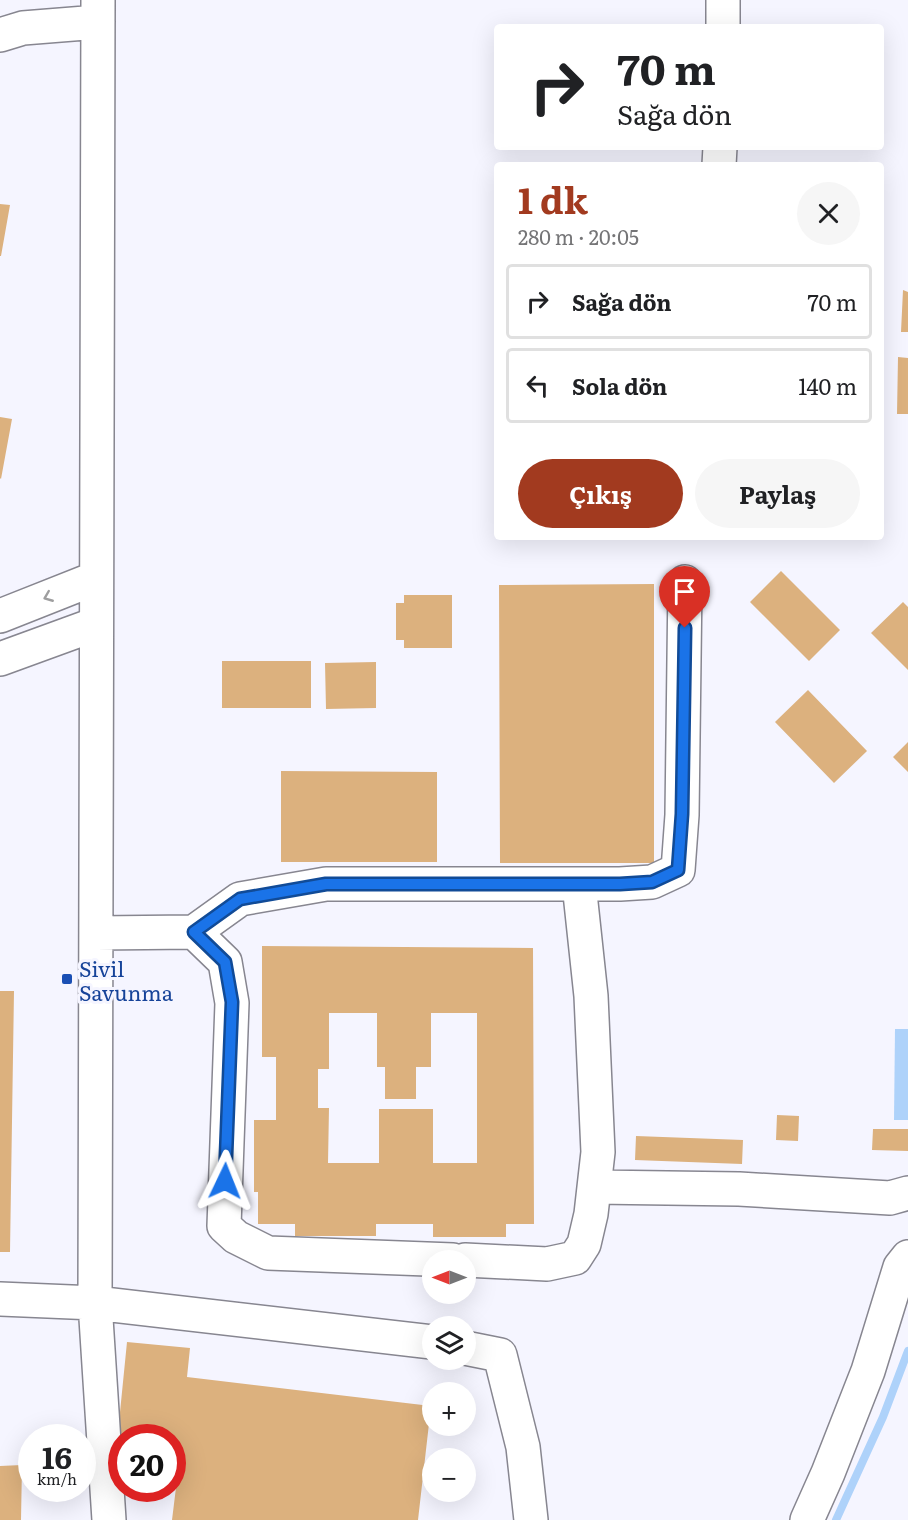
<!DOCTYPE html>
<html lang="tr">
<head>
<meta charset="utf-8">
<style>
  body { margin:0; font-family:Literata,serif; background:#f6f6f6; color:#202124; height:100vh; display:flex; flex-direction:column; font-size:22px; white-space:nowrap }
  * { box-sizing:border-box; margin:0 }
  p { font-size:20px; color:#757577 }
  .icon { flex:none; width:33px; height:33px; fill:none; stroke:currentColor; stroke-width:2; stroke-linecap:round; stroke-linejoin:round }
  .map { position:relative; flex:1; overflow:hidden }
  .drawer { position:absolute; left:494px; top:162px; width:390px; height:378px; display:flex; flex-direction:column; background:#fff; border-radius:6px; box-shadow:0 6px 24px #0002 }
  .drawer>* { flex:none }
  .banner { position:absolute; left:494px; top:24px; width:390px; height:126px; border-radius:6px; box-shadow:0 6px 24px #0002; background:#fff; color:#202124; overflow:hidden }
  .needle { width:39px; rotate:270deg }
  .fabs { position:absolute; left:422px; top:1250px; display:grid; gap:12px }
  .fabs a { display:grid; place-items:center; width:54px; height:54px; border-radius:50%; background:#fff; box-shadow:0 6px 24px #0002; font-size:30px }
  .speed { position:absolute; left:18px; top:1424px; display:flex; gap:12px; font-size:30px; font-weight:700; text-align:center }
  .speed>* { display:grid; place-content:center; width:78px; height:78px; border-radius:50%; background:#fff; box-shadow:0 6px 24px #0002; line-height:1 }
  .speed small { font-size:15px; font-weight:400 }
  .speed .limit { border:9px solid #d22; background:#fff; color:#111 }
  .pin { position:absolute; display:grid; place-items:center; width:51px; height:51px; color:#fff; margin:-62px -26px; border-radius:50% 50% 50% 0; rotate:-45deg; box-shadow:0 0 6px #0007 }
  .pin .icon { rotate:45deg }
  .me { position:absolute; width:66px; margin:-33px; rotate:2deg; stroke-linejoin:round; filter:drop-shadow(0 0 4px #0008) }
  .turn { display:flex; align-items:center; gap:21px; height:126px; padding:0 24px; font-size:27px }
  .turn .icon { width:78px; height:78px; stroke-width:2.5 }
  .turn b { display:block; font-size:42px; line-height:51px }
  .round { display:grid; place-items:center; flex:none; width:63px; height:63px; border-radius:32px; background:#f6f6f6 }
  .overview { display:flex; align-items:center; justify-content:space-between; height:102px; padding:0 24px }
  h1 { font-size:36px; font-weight:700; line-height:45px; color:#a23a1f }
  .cta { display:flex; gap:12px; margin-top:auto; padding:12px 24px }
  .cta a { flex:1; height:69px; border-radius:36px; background:#a23a1f; color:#fff; font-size:24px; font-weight:700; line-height:69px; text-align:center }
  .cta a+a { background:#f6f6f6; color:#202124 }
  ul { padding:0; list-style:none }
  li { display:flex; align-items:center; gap:18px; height:75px; margin:0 12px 9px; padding:0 12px; border:3px solid #e0e0e0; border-radius:6px }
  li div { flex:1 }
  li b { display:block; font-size:22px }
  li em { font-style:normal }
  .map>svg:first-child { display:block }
  .water { fill:#aed2fa }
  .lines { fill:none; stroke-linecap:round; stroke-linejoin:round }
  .stream { stroke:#aed2fa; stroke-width:8 }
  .building { fill:#dcb17e; fill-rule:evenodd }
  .minor-casing { stroke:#878690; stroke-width:36 }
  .minor { stroke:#fff; stroke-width:33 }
  .oneway { stroke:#9e9e9f }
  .route-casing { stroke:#114b97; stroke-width:15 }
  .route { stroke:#1a73e8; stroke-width:10 }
  .transit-dot { fill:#1a4fb4; stroke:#f5f5ff; stroke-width:2 }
  .labels { text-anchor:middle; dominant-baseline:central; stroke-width:6; stroke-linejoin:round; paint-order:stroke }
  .transit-label { font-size:21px; fill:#164399; stroke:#f5f5ff; text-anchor:start }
</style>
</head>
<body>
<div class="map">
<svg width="908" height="1520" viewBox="0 0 908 1520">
  <rect width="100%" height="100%" fill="#f5f5ff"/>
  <path class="water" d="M895 1029H908V1120H894Z"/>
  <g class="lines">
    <path class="stream" d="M836 1520 883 1417 908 1351"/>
  </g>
  <path class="building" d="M0 204 10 205 1 256H0Z
    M903 290 908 292V332H901Z
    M898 357 908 358V414H897Z
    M0 417 12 419 1 479 0 478Z
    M781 571 840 630 809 661 750 602Z
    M654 584V863H500L499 585Z
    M404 595H452V648H404V640H396V603H404Z
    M903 602 908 607V670L871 633Z
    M222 661H311V708H222Z
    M376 662V708L326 709 325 663Z
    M808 690 867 751 834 783 775 722Z
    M908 742V772L893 757Z
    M281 771 437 772V862H281Z
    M262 946 533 948 534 1224H506V1237H433V1224H376V1236H295V1224H258V1192H254V1120H276V1057H262ZM329 1013H377V1067H385V1099H416V1067H431V1013H477V1163H433V1109H379V1163H328L329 1108H318V1069H329Z
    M0 991H14L10 1252H0Z
    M777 1115 799 1116 798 1141 776 1140Z
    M873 1129H908V1151L872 1150Z
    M636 1136 743 1140 742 1164 635 1160Z
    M127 1342 190 1348 187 1377 431 1406 418 1520H172L181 1447H172V1437H122V1442H117Z
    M22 1465 21 1520H0V1466Z"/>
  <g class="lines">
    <defs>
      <path id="minor" d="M98 0 95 1303 109 1520
        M723 27V0
        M0 35 23 28 98 22
        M719 165 720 147
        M0 616 96 578
        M0 659 96 624
        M194 932 225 962 232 1003 224 1226 236 1237 268 1253 453 1260
        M96 933 194 932 240 899 326 884H620L652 882 678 870 682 815 685 582
        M595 1187 739 1189 890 1198 908 1193
        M465 1260 547 1264 575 1258 584 1244 591 1214 598 1152 591 996 579 884
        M0 1299 95 1303 432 1342
        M465 1348 500 1355 523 1447 531 1520
        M807 1520 828 1473 868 1371 900 1267 908 1257"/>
    </defs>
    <use href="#minor" class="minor-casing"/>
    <use href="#minor" class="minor"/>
  </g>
  <defs><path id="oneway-chevron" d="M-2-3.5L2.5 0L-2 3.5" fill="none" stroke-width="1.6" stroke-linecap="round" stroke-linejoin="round" transform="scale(1.5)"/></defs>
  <use class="oneway" href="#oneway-chevron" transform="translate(48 597) rotate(158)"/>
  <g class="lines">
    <defs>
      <path id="route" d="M225 1181 232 1002 225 962 194 932 240 899 326 884H620L652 882 678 870 682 814 685 628"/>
    </defs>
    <use href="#route" class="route-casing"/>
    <use href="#route" class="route"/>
  </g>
  <rect class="transit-dot" x="61" y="973" width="12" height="12" rx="3"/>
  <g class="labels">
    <g class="transit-label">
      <text x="79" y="967">Sivil<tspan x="79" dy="24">Savunma</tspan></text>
    </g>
  </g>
</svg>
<div class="fabs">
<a><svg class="needle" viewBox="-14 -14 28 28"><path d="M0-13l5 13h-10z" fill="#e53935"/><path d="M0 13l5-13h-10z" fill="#757577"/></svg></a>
<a><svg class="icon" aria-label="layers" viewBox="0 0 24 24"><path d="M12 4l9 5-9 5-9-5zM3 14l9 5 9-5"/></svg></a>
<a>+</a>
<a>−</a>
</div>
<div class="speed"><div>16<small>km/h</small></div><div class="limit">20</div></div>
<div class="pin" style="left:685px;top:628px;background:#d93025"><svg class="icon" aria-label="arrive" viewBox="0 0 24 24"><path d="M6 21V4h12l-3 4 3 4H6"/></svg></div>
<svg class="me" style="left:225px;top:1181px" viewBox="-20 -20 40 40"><path d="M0-17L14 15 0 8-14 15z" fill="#1a73e8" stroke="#fff" stroke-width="4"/></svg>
<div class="banner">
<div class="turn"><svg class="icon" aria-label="right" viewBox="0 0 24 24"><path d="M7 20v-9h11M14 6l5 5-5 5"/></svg><div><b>70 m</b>Sağa dön</div></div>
</div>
<section class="drawer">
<div class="overview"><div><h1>1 dk</h1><p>280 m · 20:05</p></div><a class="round"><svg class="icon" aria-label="close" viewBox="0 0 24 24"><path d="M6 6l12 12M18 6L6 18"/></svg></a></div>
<ul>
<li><svg class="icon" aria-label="right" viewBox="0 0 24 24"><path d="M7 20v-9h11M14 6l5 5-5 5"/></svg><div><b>Sağa dön</b></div><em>70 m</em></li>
<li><svg class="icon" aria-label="left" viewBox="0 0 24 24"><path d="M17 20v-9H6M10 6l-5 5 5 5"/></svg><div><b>Sola dön</b></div><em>140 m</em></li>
</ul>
<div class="cta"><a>Çıkış</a><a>Paylaş</a></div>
</section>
</div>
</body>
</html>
